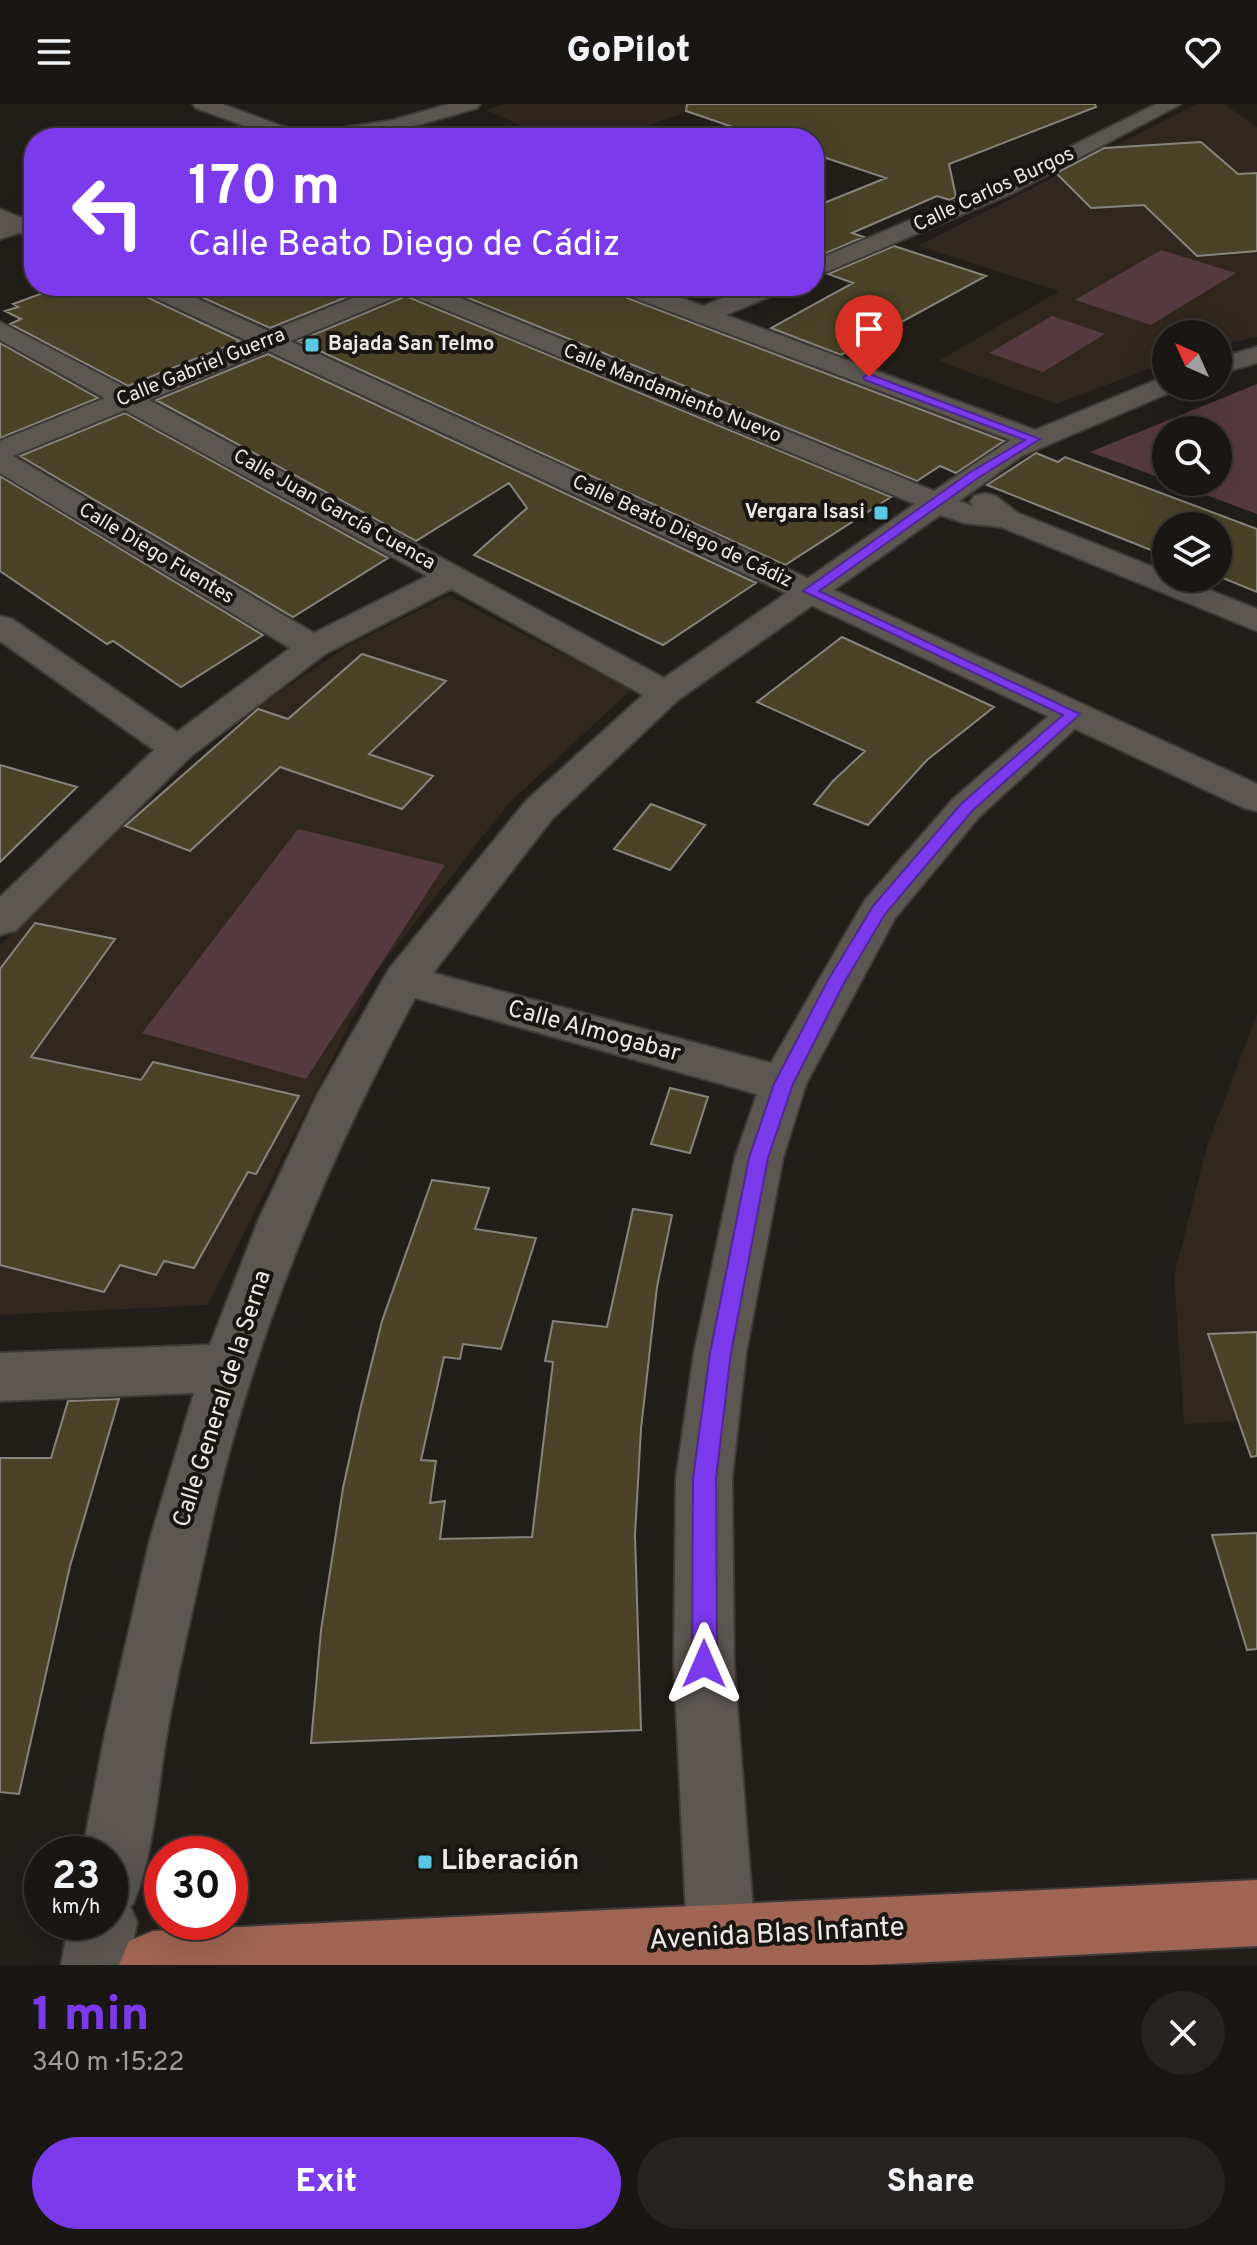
<!DOCTYPE html>
<html lang="en">
<head>
<meta charset="utf-8">
<style>
  body { margin:0; font-family:Overpass,sans-serif; background:#272321; color:#f1f3f6; height:100vh; display:flex; flex-direction:column; font-size:30px; white-space:nowrap }
  * { box-sizing:border-box; margin:0 }
  p { font-size:26px; color:#9f9fa0 }
  .icon { flex:none; width:44px; height:44px; fill:none; stroke:currentColor; stroke-width:2; stroke-linecap:round; stroke-linejoin:round }
  .map { position:relative; height:1861px; overflow:hidden }
  .details { display:flex; flex-direction:column; background:#1a1613; flex:1 }
  .details>* { flex:none }
  .hud { position:absolute; left:24px; top:24px; width:800px; height:168px; border-radius:32px; box-shadow:0 8px 32px #0002,0 0 0 2px #383533; background:#7c3aed; color:#fff; overflow:hidden }
  .needle { width:52px; rotate:315deg }
  .tools { position:absolute; left:1152px; top:216px; display:grid; gap:16px }
  .tools a { display:grid; place-items:center; width:80px; height:80px; border-radius:50%; background:#1a1613; box-shadow:0 8px 32px #0002,0 0 0 2px #383533; font-size:40px }
  .speed { position:absolute; left:24px; top:1732px; display:flex; gap:16px; font-size:40px; font-weight:700; text-align:center }
  .speed>* { display:grid; place-content:center; width:104px; height:104px; border-radius:50%; background:#1a1613; box-shadow:0 8px 32px #0002,0 0 0 2px #383533; line-height:1 }
  .speed small { font-size:20px; font-weight:400 }
  .speed .limit { border:12px solid #d22; background:#fff; color:#111 }
  .pin { position:absolute; display:grid; place-items:center; width:68px; height:68px; color:#fff; margin:-82px -34px; border-radius:50% 50% 50% 0; rotate:-45deg; box-shadow:0 0 8px #0007 }
  .pin .icon { rotate:45deg }
  .me { position:absolute; width:88px; margin:-44px; rotate:0deg; stroke-linejoin:round; filter:drop-shadow(0 0 6px #0008) }
  .turn { display:flex; align-items:center; gap:28px; height:168px; padding:0 32px; font-size:36px }
  .turn .icon { width:104px; height:104px; stroke-width:2.5 }
  .turn b { display:block; font-size:56px; line-height:68px }
  .round { display:grid; place-items:center; flex:none; width:84px; height:84px; border-radius:42px; background:#272321 }
  .summary { display:flex; align-items:center; justify-content:space-between; height:136px; padding:0 32px }
  h1 { font-size:48px; font-weight:800; line-height:60px; color:#7c3aed }
  .action { display:flex; gap:16px; margin-top:auto; padding:16px 32px }
  .action a { flex:1; height:92px; border-radius:48px; background:#7c3aed; color:#fff; font-size:32px; font-weight:800; line-height:92px; text-align:center }
  .action a+a { background:#272321; color:#f1f3f6 }
  header { display:flex; justify-content:space-between; align-items:center; height:104px; padding:0 32px; background:#1a1613; font-size:36px; font-weight:800 }
  .map>svg:first-child { display:block }
  .built { fill:#30271e }
  .green { fill:#563a41 }
  .building { fill:#4a4327; stroke:#87867e; stroke-width:2 }
  .lines { fill:none; stroke-linecap:round; stroke-linejoin:round }
  .minor-casing { stroke:#3e3a37; stroke-width:4 }
  .tertiary-casing { stroke:#3e3a37; stroke-width:4 }
  .primary-casing { stroke:#3e3a37; stroke-width:4 }
  .minor { fill:#5d5752; fill-rule:evenodd }
  .tertiary { fill:#5d5752; fill-rule:evenodd }
  .primary { fill:#a06554; fill-rule:evenodd }
  .route { fill:#7c3aed; stroke:#51269a; stroke-width:2 }
  .poi-dot { fill:#59c8e5; stroke:#191510; stroke-width:3 }
  .labels { text-anchor:middle; dominant-baseline:central; stroke-width:8; stroke-linejoin:round; paint-order:stroke }
  .far-street-label { font-size:20px; fill:#edeae7; stroke:#191510 }
  .far-poi-label { font-size:20px; font-weight:bold; fill:#edeae7; stroke:#191510; text-anchor:start }
  .street-label { font-size:24px; fill:#edeae7; stroke:#191510 }
  .near-poi-label { font-size:28px; font-weight:bold; fill:#edeae7; stroke:#191510; text-anchor:start }
  .near-street-label { font-size:28px; fill:#edeae7; stroke:#191510 }
</style>
</head>
<body>
<header><svg class="icon" aria-label="menu" viewBox="0 0 24 24"><path d="M4 6h16M4 12h16M4 18h16"/></svg>GoPilot<svg class="icon" aria-label="heart" viewBox="0 0 24 24"><path d="M12 20l-8-8c-3-5 5-10 8-4 3-6 11-1 8 4z"/></svg></header>
<div class="map">
<svg width="1257" height="1861" viewBox="0 0 1257 1861">
  <rect width="100%" height="100%" fill="#221e19"/>
  <path class="built" d="M506 0H698L706 2 641 23 551 34 485 6Z
    M1197 0H1224L1257 23V233L1218 242V230H1166V258L1057 300 938 257 1059 187 918 142Z
    M449 491 631 586 508 700 375 870 208 1201 0 1211V842L126 718 256 604 348 542Z
    M1257 910V1316L1184 1320 1174 1172 1207 1042Z"/>
  <path class="green" d="M1161 146 1236 169 1151 221 1075 196Z
    M1052 212 1105 230 1043 268 989 249Z
    M1257 280V410L1171 378H1218V326H1166V376L1090 348Z
    M298 725 445 761 306 975 142 929Z"/>
  <path class="building" d="M687 0H1095L1096 3 949 60 956 93 950 96 937 92 852 129 864 133 814 154V103L886 74 814 50V34H765L686 7Z
    M1201 38 1238 70 1257 69V147L1197 152 1144 101 1091 104 1056 69 1104 44Z
    M894 142 986 172 841 251 771 224 853 179 828 170Z
    M62 182H135L140 190 240 237 128 282 10 220 21 215 5 207 18 203 13 200Z
    M177 182H374L270 224Z
    M439 182H596L1004 337 956 369 940 362 917 377Z
    M406 192 891 393 785 461 298 237Z
    M0 239 98 294 0 334Z
    M268 250 756 479 663 541 474 451 527 404 509 379 416 437 156 296Z
    M125 309 388 454 293 513 20 352Z
    M1036 349 1058 358 1065 353 1257 425V488L1218 472V422H1166V452L987 381Z
    M0 372 263 531 181 583 113 537 107 540 0 467Z
    M842 533 994 603 927 656 868 721 814 700 833 677 865 647 757 598Z
    M362 550 446 577 369 650 433 672 402 705 280 663 190 747 125 722 258 605 288 615Z
    M0 661 77 683 0 758Z
    M651 700 705 721 670 766 614 745Z
    M35 819 115 835 31 953 141 976 153 958 299 992 256 1070 248 1068 194 1164 164 1157 156 1171 120 1161 104 1188 0 1161V865Z
    M670 984 708 993 690 1049 651 1040Z
    M432 1076 489 1084 475 1125 536 1134 501 1245 463 1240 460 1255 444 1253 421 1356 436 1357 430 1399 445 1397 440 1435 532 1433 553 1258 545 1257 553 1217 607 1223 633 1105 672 1111 657 1183 641 1325 635 1431 641 1626 311 1639 321 1526 343 1384 361 1302 382 1217Z
    M1257 1228V1352L1251 1353 1208 1230Z
    M119 1295 70 1462 19 1690 0 1688V1354H51L68 1297Z
    M1257 1429V1545L1247 1546 1212 1431Z"/>
  <g class="lines">
    <defs>
      <path id="minor" d="M193 0H222L303 30 306 34H277L196 4Z
        M449 0H480L477 4C414 23 375 34 308 34L318 28 393 16Z
        M1156 0H1181L1011 90 814 173V157L995 80Z
        M34 109V124L0 135V120Z
        M382 182H431L934 387 1011 336 616 187 613 182H648L703 202 753 182H786L783 187 726 211 1035 326 1166 272V282H1178L1176 286 1022 352 959 397 973 402 970 398 974 392 985 389 996 392 1018 409 1166 468V474H1180L1257 505V527L1001 423 964 419 940 411 678 596 552 715 433 869 771 959 865 796 953 695 1060 602 1073 599 1086 602 1091 610 979 713 895 814 806 980 783 1054 746 1249 732 1374 734 1560 755 1833 745 1857C730 1861 712 1861 697 1857L687 1833 674 1560 676 1374 694 1249 735 1054 757 990 415 894C322 1066 248 1248 207 1440 193 1505 177 1570 166 1635 157 1689 154 1749 133 1800L130 1802 137 1818 129 1861H61L69 1818H110V1750H82L105 1630 150 1435 194 1289 0 1297V1249L210 1241 258 1117 317 991 389 865 526 697 643 591 451 485 325 550 190 653 15 827 0 831V793L154 646 0 537V512L12 515 177 628 290 544 0 369V337L105 294 0 236V218L128 285ZM406 189 915 400 664 574 149 296ZM125 306 427 472 314 529 13 352Z
        M1257 243V259L1218 270V254Z"/>
      <path id="tertiary" d="M0 105 34 119V134L0 120Z
        M138 182H170L1257 680V707L1244 704 141 187Z"/>
      <path id="primary" d="M1257 1776V1842L868 1861H119L129 1837 153 1827Z"/>
    </defs>
    <use href="#minor" class="minor-casing"/>
    <use href="#tertiary" class="tertiary-casing"/>
    <use href="#primary" class="primary-casing"/>
    <use href="#minor" class="minor"/>
    <use href="#tertiary" class="tertiary"/>
    <use href="#primary" class="primary"/>
  </g>
  <path class="route" d="M869 270 1040 335 978 374 819 487 1080 610 972 707 885 810 844 879 793 980 768 1054 731 1249 716 1374 717 1560 713 1569 704 1572 696 1569 692 1560 693 1374 710 1249 749 1054 774 980 827 878 873 802 961 700 1063 611 803 487 969 369 1025 336 865 276 863 273Z"/>
  <g class="poi-dot">
    <rect x="304" y="233" width="16" height="16" rx="4"/>
    <rect x="873" y="401" width="16" height="16" rx="4"/>
    <rect x="417" y="1750" width="16" height="16" rx="4"/>
  </g>
  <g class="labels">
    <g class="far-street-label">
      <text transform="translate(994 86) rotate(-25)">Calle Carlos Burgos</text>
      <text transform="translate(201 264) rotate(-22)">Calle Gabriel Guerra</text>
      <text transform="translate(672 290) rotate(22)">Calle Mandamiento Nuevo</text>
      <text transform="translate(334 406) rotate(29)">Calle Juan García Cuenca</text>
      <text transform="translate(682 428) rotate(25)">Calle Beato Diego de Cádiz</text>
      <text transform="translate(156 450) rotate(31)">Calle Diego Fuentes</text>
    </g>
    <g class="far-poi-label">
      <text x="328" y="241">Bajada San Telmo</text>
      <text x="865" y="409" text-anchor="end">Vergara Isasi</text>
    </g>
    <g class="street-label">
      <text transform="translate(594 928) rotate(15)">Calle Almogabar</text>
      <text transform="translate(223 1295) rotate(-72)">Calle General de la Serna</text>
    </g>
    <g class="near-poi-label">
      <text x="441" y="1758">Liberación</text>
    </g>
    <g class="near-street-label">
      <text transform="translate(777 1831) rotate(-3)">Avenida Blas Infante</text>
    </g>
  </g>
</svg>
<div class="tools">
<a><svg class="needle" viewBox="-14 -14 28 28"><path d="M0-13l5 13h-10z" fill="#e53935"/><path d="M0 13l5-13h-10z" fill="#9f9fa0"/></svg></a>
<a><svg class="icon" aria-label="search" viewBox="0 0 24 24"><circle cx="10" cy="10" r="6"/><path d="M15 15l6 6"/></svg></a>
<a><svg class="icon" aria-label="layers" viewBox="0 0 24 24"><path d="M12 4l9 5-9 5-9-5zM3 14l9 5 9-5"/></svg></a>
</div>
<div class="speed"><div>23<small>km/h</small></div><div class="limit">30</div></div>
<div class="pin" style="left:869px;top:273px;background:#d93025"><svg class="icon" aria-label="arrive" viewBox="0 0 24 24"><path d="M6 21V4h12l-3 4 3 4H6"/></svg></div>
<svg class="me" style="left:704px;top:1560px" viewBox="-20 -20 40 40"><path d="M0-17L14 15 0 8-14 15z" fill="#7c3aed" stroke="#fff" stroke-width="4"/></svg>
<div class="hud">
<div class="turn"><svg class="icon" aria-label="left" viewBox="0 0 24 24"><path d="M17 20v-9H6M10 6l-5 5 5 5"/></svg><div><b>170 m</b>Calle Beato Diego de Cádiz</div></div>
</div>
</div>
<section class="details">
<div class="summary"><div><h1>1 min</h1><p>340 m · 15:22</p></div><a class="round"><svg class="icon" aria-label="close" viewBox="0 0 24 24"><path d="M6 6l12 12M18 6L6 18"/></svg></a></div>
<div class="action"><a>Exit</a><a>Share</a></div>
</section>
</body>
</html>
